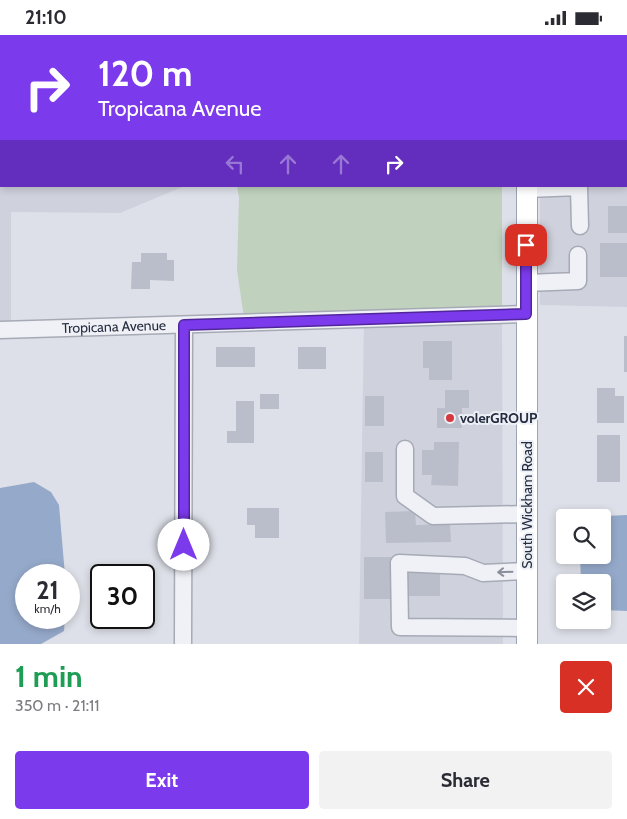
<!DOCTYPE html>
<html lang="en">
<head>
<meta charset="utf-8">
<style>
  body { margin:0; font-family:Cabin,sans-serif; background:#f2f2f3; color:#2b2b33; height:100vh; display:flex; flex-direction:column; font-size:19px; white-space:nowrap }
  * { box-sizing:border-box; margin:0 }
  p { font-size:16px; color:#7c7c81 }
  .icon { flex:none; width:28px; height:28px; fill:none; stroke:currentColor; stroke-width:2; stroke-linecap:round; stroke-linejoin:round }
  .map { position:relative; height:609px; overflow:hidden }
  .sheet { display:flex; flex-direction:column; background:#fff; flex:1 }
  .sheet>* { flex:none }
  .banner { position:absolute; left:0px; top:0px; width:628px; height:152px; box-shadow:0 2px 8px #0003; background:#7c3aed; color:#fff; overflow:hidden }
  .tools { position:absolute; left:556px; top:474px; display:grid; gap:10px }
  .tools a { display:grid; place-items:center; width:55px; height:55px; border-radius:5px; background:#fff; box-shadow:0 2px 8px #0003; font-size:25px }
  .speed { position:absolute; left:15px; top:529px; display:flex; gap:10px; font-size:25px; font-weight:700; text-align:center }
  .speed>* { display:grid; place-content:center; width:65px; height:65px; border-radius:50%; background:#fff; box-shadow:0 2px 8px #0003; line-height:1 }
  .speed small { font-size:12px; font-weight:400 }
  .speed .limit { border:2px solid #111; border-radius:8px; background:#fff; color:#111 }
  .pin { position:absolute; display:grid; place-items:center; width:42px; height:42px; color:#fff; margin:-21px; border-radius:10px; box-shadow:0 2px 8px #0006 }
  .me { position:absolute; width:55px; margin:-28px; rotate:0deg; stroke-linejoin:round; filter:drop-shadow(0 0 4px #0008) }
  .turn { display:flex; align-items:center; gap:18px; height:105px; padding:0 15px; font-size:22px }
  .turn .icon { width:65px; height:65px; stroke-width:2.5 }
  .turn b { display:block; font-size:35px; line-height:42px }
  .lanes { display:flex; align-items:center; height:48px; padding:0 15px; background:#0003; justify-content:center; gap:25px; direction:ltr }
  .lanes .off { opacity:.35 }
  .round { display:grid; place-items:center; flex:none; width:52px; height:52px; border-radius:5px; background:#f2f2f3 }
  .headline { display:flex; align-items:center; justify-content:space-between; height:85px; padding:0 15px }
  h1 { font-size:30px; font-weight:700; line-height:38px; color:#1e9e55 }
  .action { display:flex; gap:10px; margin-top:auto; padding:10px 15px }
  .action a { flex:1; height:58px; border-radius:5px; background:#7c3aed; color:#fff; font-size:20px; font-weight:700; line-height:58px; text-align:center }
  .action a+a { background:#f2f2f3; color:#2b2b33 }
  .status { display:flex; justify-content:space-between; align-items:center; height:35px; padding:0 25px; background:#fff; direction:ltr }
  .status svg { height:14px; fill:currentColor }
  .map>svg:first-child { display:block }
  .built { fill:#cfd2dd }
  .green { fill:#c0d2bd }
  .water { fill:#95a9ca }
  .building { fill:#babecb }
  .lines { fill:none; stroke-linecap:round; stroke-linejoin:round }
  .minor-casing { stroke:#a6aab5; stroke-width:19 }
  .major-casing { stroke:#9ba3b4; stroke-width:22 }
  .minor { stroke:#f0f1f6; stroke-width:16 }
  .major { stroke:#fff; stroke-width:20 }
  .oneway { stroke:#8a8e9a }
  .route-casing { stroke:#51269a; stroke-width:12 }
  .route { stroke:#7c3aed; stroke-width:9 }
  .poi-dot { fill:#d63840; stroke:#eceff5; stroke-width:2 }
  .labels { text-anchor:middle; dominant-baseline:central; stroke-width:4; stroke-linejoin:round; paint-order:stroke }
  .street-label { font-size:14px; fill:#252c3f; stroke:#eceff5 }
  .poi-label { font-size:14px; font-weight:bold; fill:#252c3f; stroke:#eceff5; text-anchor:start }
</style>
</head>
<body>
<div class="status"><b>21:10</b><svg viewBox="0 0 49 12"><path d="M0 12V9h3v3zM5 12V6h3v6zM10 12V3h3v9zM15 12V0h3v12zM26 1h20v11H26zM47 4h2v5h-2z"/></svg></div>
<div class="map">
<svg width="627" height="609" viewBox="0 0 627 609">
  <rect width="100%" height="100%" fill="#dde0e8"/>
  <path class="built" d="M0 0 171 1H1V151L182 152 120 178 11 177V291H0Z
    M541 0H627V272L540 270V151H626V1Z
    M502 280 503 609H359L364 281Z"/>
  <path class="green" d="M237 151H502V280L244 283 237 235 239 163Z"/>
  <path class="water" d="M34 447 51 457 59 470 65 540H26V582L65 583 64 596 41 609H0V453Z
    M627 480V576L603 575 602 548 581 547 580 520H602V482H585Z"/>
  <path class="building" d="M608 171H627V198H608Z
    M600 208H627V242H600Z
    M141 218H167V225H174V246L150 245V254H131L132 227H141Z
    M624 301H627V337H624Z
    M423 306H452V345H429V333H423Z
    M216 312H255V332H216Z
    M298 312H326V334H298Z
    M597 353H615V361H624V388H597Z
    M445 355H469V373H462V393H437V373H445Z
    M260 359H279V374H260Z
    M365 361H384V391H365Z
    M236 366H254V408H227V396H236Z
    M597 400H620V447H597Z
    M434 407H459L458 451 431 450 432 440H422V415H434Z
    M365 417H383V447H365Z
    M247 473H279V503H255V490H247Z
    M415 476 416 490 450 489 451 507 386 508 385 477Z
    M364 522H392V564H364Z
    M405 536H440V561H405Z"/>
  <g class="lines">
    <defs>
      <g id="minor">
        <path d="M165 0 166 1"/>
        <path d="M570 1V0"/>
        <path d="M527 154 579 152 580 191"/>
        <path d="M526 248 578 246V220"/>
        <path id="s1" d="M0 295 526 279"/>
        <path d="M405 414V461L433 481 527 479"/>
        <path d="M527 536 483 538 465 531 399 528 400 592 527 593"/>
        <path d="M183 609 184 291"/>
      </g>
      <path id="major" d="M527 0V1
        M527 151V609"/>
    </defs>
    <use href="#minor" class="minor-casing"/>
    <use href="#major" class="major-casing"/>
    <use href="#minor" class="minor"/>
    <use href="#major" class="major"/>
  </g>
  <defs><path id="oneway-shaft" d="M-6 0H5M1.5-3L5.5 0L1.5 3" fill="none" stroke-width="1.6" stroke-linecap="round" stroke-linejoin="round" transform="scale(1.25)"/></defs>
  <use class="oneway" href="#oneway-shaft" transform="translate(505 537) rotate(178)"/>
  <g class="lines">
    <defs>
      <path id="route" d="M184 510V290L526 279V210"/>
    </defs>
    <use href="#route" class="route-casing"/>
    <use href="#route" class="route"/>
  </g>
  <circle class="poi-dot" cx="450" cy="383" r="5"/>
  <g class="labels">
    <g class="street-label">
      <text stroke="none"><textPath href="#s1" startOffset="114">Tropicana Avenue</textPath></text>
      <text transform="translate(527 470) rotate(-90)">South Wickham Road</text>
    </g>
    <g class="poi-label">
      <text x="460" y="383">volerGROUP</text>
    </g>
  </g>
</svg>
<div class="tools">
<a><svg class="icon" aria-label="search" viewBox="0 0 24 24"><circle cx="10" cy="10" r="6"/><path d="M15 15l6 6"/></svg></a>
<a><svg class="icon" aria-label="layers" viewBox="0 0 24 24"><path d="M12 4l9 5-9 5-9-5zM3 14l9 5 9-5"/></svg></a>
</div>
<div class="speed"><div>21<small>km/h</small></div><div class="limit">30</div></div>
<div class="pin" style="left:526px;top:210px;background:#d93025"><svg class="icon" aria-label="arrive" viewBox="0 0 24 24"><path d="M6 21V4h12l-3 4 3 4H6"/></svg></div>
<svg class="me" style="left:184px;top:510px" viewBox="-20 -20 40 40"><circle r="19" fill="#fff"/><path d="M0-13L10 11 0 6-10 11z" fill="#7c3aed"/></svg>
<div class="banner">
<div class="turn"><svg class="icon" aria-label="right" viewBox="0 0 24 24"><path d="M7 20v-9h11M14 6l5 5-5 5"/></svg><div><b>120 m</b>Tropicana Avenue</div></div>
<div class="lanes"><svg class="icon off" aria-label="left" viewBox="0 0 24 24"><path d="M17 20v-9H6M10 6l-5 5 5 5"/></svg><svg class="icon off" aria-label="ahead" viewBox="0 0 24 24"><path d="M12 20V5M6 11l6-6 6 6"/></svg><svg class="icon off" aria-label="ahead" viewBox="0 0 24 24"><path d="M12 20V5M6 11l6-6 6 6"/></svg><svg class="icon" aria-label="right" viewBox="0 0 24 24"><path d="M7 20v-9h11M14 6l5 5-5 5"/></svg></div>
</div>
</div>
<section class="sheet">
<div class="headline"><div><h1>1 min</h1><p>350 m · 21:11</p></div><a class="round" style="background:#d93025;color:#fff"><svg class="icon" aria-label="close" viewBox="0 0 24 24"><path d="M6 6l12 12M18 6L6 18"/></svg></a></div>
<div class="action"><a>Exit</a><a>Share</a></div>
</section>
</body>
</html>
